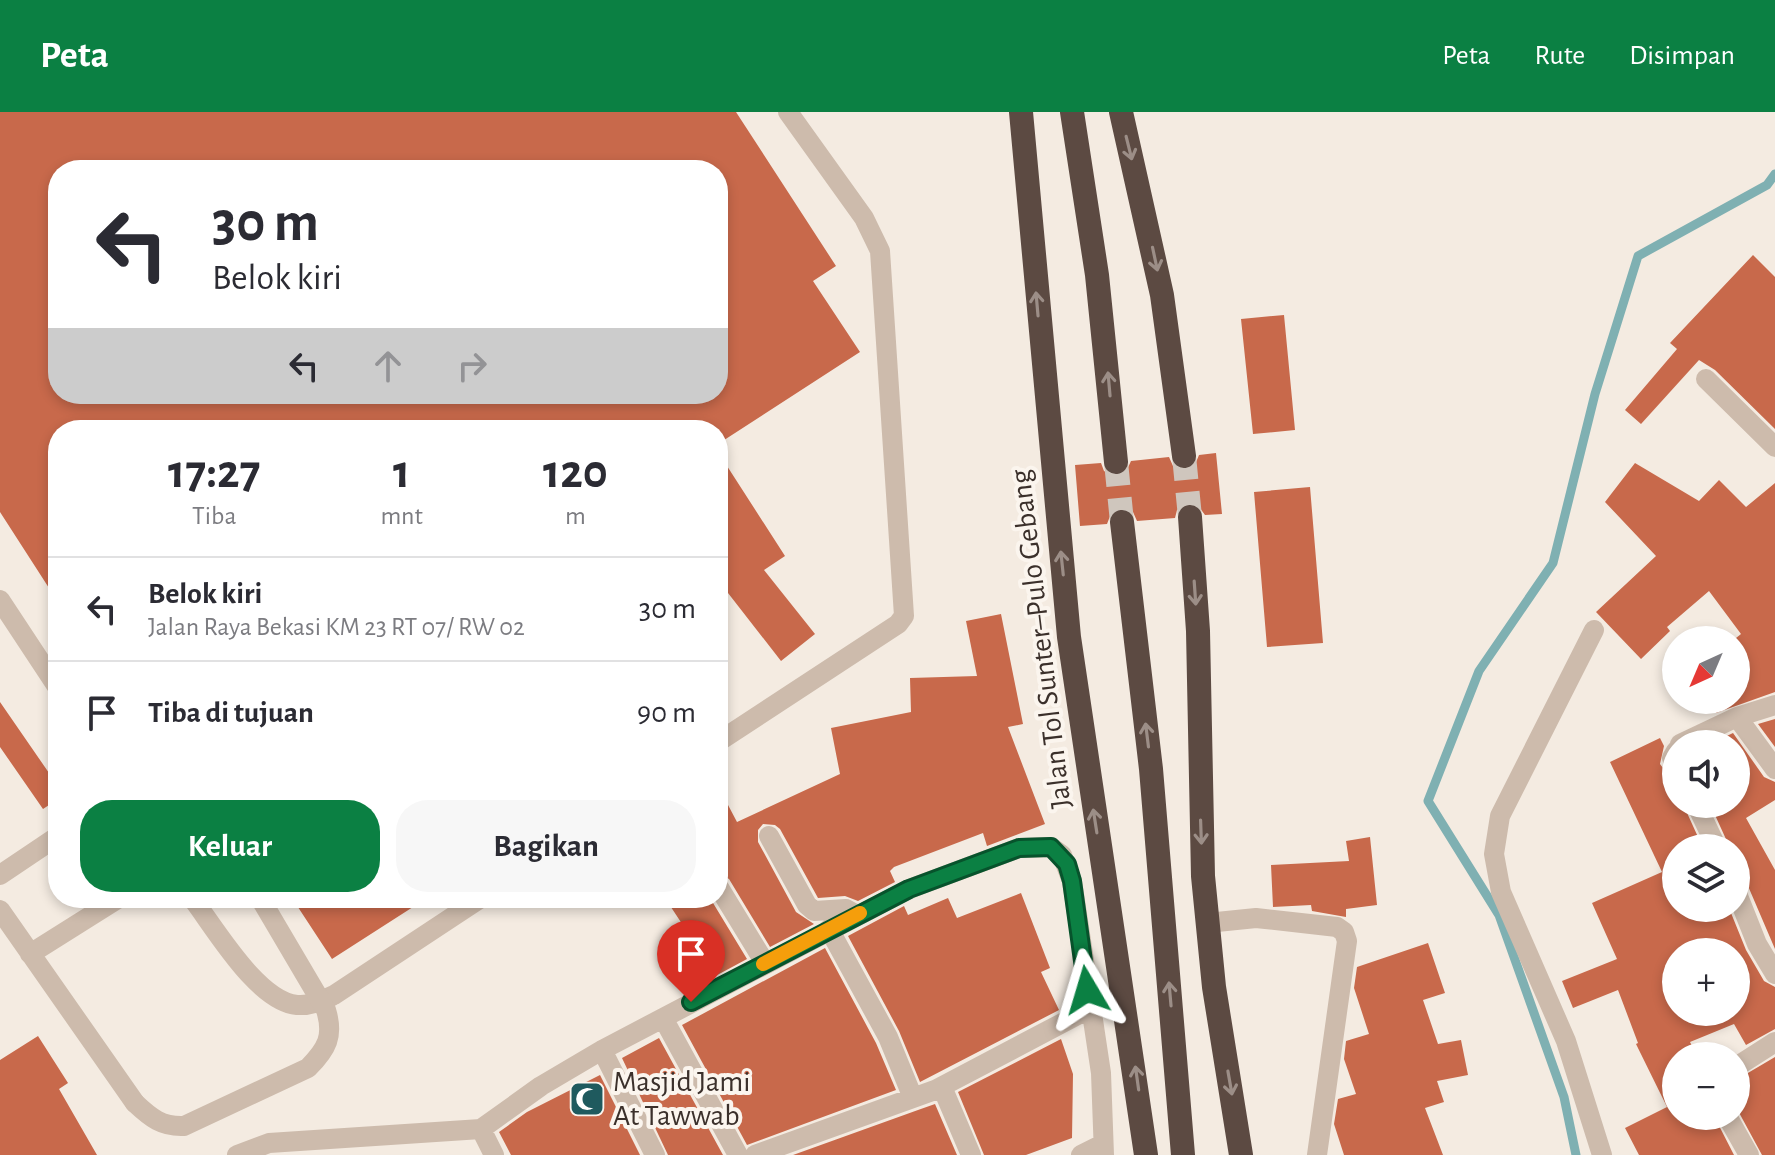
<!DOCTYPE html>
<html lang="id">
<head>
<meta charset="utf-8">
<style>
  body { margin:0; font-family:"Alegreya Sans",sans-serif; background:#f7f7f7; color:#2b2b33; height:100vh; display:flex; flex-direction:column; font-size:30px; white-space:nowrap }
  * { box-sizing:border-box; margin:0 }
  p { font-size:26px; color:#7c7c81 }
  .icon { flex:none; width:44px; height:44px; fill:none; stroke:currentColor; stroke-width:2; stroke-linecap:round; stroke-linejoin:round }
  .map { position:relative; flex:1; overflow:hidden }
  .panel { position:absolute; left:48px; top:308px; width:680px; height:488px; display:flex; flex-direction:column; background:#fff; border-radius:32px; box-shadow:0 4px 12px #0003 }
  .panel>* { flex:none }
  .hud { position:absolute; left:48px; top:48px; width:680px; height:244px; border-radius:32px; box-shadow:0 4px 12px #0003; background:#fff; color:#2b2b33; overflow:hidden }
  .needle { width:52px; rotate:224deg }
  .buttons { position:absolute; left:1662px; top:514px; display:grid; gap:16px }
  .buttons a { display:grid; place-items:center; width:88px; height:88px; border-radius:50%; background:#fff; box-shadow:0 4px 12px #0003; font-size:40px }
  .pin { position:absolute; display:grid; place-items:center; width:68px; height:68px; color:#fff; margin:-82px -34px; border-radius:50% 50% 50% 0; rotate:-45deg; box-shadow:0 0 8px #0007 }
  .pin .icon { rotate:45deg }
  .me { position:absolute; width:88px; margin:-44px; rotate:353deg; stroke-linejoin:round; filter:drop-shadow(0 0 6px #0008) }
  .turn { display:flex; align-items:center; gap:28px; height:168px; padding:0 32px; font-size:36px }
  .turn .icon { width:104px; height:104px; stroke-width:2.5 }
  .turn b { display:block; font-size:56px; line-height:68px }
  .lanes { display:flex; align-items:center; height:76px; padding:0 32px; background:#0003; justify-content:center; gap:40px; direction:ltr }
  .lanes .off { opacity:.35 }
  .eta { display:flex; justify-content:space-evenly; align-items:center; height:136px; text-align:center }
  .eta b { font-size:48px; font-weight:600; line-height:56px }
  .cta { display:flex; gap:16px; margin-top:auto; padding:16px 32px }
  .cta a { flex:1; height:92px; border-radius:32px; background:#0b8043; color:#fff; font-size:32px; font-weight:600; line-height:92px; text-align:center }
  .cta a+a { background:#f7f7f7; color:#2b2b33 }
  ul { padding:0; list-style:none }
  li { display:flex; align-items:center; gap:24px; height:104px; padding:0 32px; border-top:2px solid #e1e1e2 }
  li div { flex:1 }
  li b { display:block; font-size:30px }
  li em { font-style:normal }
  header { display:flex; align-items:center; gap:48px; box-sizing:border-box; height:112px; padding:0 40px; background:#0b8043; color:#fff }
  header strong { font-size:38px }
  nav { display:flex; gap:44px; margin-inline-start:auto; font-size:28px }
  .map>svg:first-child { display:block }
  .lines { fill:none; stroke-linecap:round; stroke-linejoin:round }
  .stream { stroke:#7fb0b2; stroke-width:9 }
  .building { fill:#c8694b; fill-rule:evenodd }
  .highway-tunnel { stroke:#cfc6bd; stroke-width:24; stroke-dasharray:24 12; stroke-linecap:butt }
  .minor { stroke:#cdbbac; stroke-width:20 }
  .highway { stroke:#5c4a42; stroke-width:24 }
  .minor-bridge { stroke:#cdbbac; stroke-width:20 }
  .oneway { stroke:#9c8e87 }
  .route-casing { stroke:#07532c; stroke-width:20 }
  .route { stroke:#0b8043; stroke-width:14 }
  .slow { stroke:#f59e0b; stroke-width:14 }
  .labels { text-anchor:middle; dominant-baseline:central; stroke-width:8; stroke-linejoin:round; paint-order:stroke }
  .street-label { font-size:30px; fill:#3b302b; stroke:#fbf5ee }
  .poi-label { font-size:30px; fill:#3b302b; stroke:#fbf5ee; text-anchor:start }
</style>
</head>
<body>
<header>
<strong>Peta</strong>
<nav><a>Peta</a><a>Rute</a><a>Disimpan</a></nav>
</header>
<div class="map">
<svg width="1775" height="1043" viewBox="0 0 1775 1043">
  <rect width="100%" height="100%" fill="#f4ebe1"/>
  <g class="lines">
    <path class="stream" d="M1576 1043 1564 985 1499 803 1428 689 1479 559 1553 451 1595 282 1638 144 1767 73 1775 62"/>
  </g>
  <path class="building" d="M0 0H736L836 154 813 169 860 240 718 332V318H58V490L0 400ZM58 58H718V282H58Z
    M1753 143 1775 165V317L1715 258 1699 248 1641 312 1625 298 1677 237 1670 231Z
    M1284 203 1295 318 1253 322 1241 207Z
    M718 340 785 444 764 458 815 522 781 549 728 481 718 487Z
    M1216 341 1222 402 1205 403 1197 392 1188 390 1177 398 1175 406 1137 409 1133 400 1121 395 1112 399 1107 412 1080 414 1075 353 1101 351 1104 359 1117 365 1125 362 1131 349 1169 345 1173 354 1185 359 1194 355 1199 343Z
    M1635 351 1699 389 1719 368 1746 395 1775 371V580L1716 601 1705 588H1736V526L1741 522 1709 479 1667 515 1670 519 1641 547 1596 500 1656 444 1605 390Z
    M1310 375 1323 531 1267 535 1254 380Z
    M1001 502 1023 612 1008 615 1045 712 987 734 983 721 894 755 890 759 895 770 858 789 845 784 818 786 780 717 775 713 763 712 758 718V730L796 800 814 812 770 835 729 767 718 761V674L737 710 840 662 831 616 911 600 910 566 977 564 966 509Z
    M0 590 58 674V687L43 697 0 635Z
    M1775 607V635L1758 612Z
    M1733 621 1764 665 1775 670V688L1746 706 1775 758V837L1748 774 1736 766V736H1730L1710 692H1736V632H1710Z
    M1660 626 1664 634 1660 652 1669 664 1676 666V692H1683L1703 736H1676V796H1729L1746 838 1764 869 1775 875V917L1746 933 1734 912 1690 930 1697 944H1676V1004H1714L1734 1043H1639L1625 1016 1667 995 1636 932 1638 931 1618 878 1573 896 1562 869 1617 847 1592 791 1662 760 1610 650ZM1676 840H1736V900H1676Z
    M1370 725 1377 793 1346 797V805L1312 799 1311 793 1273 795 1271 753 1349 749 1346 729Z
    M1021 781 1050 856 1041 860 1059 898 920 970 899 919 848 824 904 794 908 803 948 786 957 806Z
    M292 786H427L332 847Z
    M665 786H710L747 847 708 868 680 831 690 824Z
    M1428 831 1445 881 1423 888 1438 932 1461 928 1468 963 1437 969 1444 990 1425 996 1443 1043H1344L1334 1012 1338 987 1356 982 1344 947 1346 929 1369 922 1354 876 1357 855Z
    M825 836 876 931 896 978 747 1033 682 913Z
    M38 924 68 971 59 977 97 1043H0V948Z
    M659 926 723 1043H668L622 946Z
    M1061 927 1073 962 1072 1026 1026 1043H984L958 980Z
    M1775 945V1043H1762L1736 995V968Z
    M600 963 640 1043H511L499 1020 527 1000Z
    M935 992 957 1043H793L918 998Z"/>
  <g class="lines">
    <path class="highway-tunnel" d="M1184 344 1190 405
      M1116 350 1122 410"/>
    <path class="minor" d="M1706 267 1775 335
      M0 488 58 576
      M1594 518 1500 704 1494 742 1501 780 1566 929 1602 1043
      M1737 605 1775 657
      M718 630 898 512 904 504 880 139 864 106 788 0
      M1680 632 1737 605 1775 593
      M1676 639 1672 646 1676 653
      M1696 692 1717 736
      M769 724 807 793 814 799 846 797 857 803
      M0 763 58 724
      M718 774 765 851
      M1736 779 1757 832 1775 862
      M192 786C215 816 257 889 297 893 311 894 321 889 334 883L481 786
      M0 798 135 991
      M1207 811 1256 806 1337 815 1344 820 1347 829 1317 1043
      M829 817 888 925 913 986
      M30 842 119 786
      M663 906 738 1043
      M602 938 655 1043
      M1736 955 1775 930
      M942 975 971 1043
      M1727 1004 1749 1043
      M481 1017 494 1043
      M237 1043 269 1031 481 1017 541 974 602 938 909 777 1019 736 1051 735 1062 743 1072 769 1101 961 1104 1043
      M755 1043 935 978 1089 897
      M1081 1043 1103 1032"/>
    <path class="highway" d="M1021 0 1069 525 1146 1043
      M1072 0 1097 163 1116 350
      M1121 0 1162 183 1184 344
      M1190 405 1198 519 1203 764 1214 875 1241 1043
      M1122 410 1151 657 1183 1043"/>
    <path class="minor-bridge" d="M135 991C151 1006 162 1015 184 1014L308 956C327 937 334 924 326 898L260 786"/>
  </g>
  <defs><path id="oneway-shaft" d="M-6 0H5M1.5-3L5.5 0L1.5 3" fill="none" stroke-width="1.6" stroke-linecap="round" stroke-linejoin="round" transform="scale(2)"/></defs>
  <g class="oneway">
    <use href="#oneway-shaft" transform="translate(1129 36) rotate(76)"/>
    <use href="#oneway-shaft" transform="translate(1155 147) rotate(78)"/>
    <use href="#oneway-shaft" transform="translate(1037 192) rotate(-95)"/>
    <use href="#oneway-shaft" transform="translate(1109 272) rotate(-95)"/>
    <use href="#oneway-shaft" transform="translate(1062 451) rotate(-96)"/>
    <use href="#oneway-shaft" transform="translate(1195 481) rotate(86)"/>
    <use href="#oneway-shaft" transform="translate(1147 623) rotate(-97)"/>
    <use href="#oneway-shaft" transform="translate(1095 709) rotate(-99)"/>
    <use href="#oneway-shaft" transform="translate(1201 720) rotate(88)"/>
    <use href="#oneway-shaft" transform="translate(1170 882) rotate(-95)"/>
    <use href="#oneway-shaft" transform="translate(1137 966) rotate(-98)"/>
    <use href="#oneway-shaft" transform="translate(1230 971) rotate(80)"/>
  </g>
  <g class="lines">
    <defs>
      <path id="route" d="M691 890 909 777 1019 736 1051 735 1067 752 1072 769 1087 878"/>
    </defs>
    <use href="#route" class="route-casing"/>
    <use href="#route" class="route"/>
    <path class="slow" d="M763 852 860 801"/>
  </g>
  <defs>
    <symbol id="mosque-square" viewBox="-11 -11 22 22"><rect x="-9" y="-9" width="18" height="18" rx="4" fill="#1f5a5e" stroke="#fbf5ee"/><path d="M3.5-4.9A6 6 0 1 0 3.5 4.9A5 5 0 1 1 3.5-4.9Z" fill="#fff"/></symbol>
  </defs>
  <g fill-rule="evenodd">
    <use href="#mosque-square" x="567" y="967" width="40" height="40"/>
  </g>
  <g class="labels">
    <g class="street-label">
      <text transform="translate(1041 527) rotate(-97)">Jalan Tol Sunter–Pulo Gebang</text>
    </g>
    <g class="poi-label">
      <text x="613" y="970">Masjid Jami<tspan x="613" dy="34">At Tawwab</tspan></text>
    </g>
  </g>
</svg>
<div class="buttons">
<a><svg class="needle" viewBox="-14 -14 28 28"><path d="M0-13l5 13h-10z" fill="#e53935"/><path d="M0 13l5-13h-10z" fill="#7c7c81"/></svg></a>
<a><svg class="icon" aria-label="sound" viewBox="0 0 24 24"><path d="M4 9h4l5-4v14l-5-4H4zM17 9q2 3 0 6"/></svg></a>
<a><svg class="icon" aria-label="layers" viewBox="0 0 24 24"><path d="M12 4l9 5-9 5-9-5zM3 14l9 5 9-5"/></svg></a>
<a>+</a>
<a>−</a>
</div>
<div class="pin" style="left:691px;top:890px;background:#d93025"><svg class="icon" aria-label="arrive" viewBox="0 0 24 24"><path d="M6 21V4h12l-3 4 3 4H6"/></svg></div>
<svg class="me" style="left:1087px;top:878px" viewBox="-20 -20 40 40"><path d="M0-17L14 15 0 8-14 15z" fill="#0b8043" stroke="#fff" stroke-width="4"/></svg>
<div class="hud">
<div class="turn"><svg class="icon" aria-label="left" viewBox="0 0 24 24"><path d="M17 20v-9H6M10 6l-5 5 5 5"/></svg><div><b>30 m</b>Belok kiri</div></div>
<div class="lanes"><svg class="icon" aria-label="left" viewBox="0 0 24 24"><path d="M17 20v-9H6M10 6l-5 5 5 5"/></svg><svg class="icon off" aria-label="ahead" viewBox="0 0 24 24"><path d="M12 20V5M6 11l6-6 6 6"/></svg><svg class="icon off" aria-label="right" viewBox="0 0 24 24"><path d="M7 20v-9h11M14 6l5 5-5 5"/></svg></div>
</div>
<section class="panel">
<div class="eta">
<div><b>17:27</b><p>Tiba</p></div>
<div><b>1</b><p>mnt</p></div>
<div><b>120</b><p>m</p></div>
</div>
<ul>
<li><svg class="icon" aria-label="left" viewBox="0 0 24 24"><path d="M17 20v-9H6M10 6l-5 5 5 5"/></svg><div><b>Belok kiri</b><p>Jalan Raya Bekasi KM 23 RT 07/ RW 02</p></div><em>30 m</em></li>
<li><svg class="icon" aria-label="arrive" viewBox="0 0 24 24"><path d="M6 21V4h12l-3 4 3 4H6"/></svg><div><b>Tiba di tujuan</b></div><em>90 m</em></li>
</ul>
<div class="cta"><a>Keluar</a><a>Bagikan</a></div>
</section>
</div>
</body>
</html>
